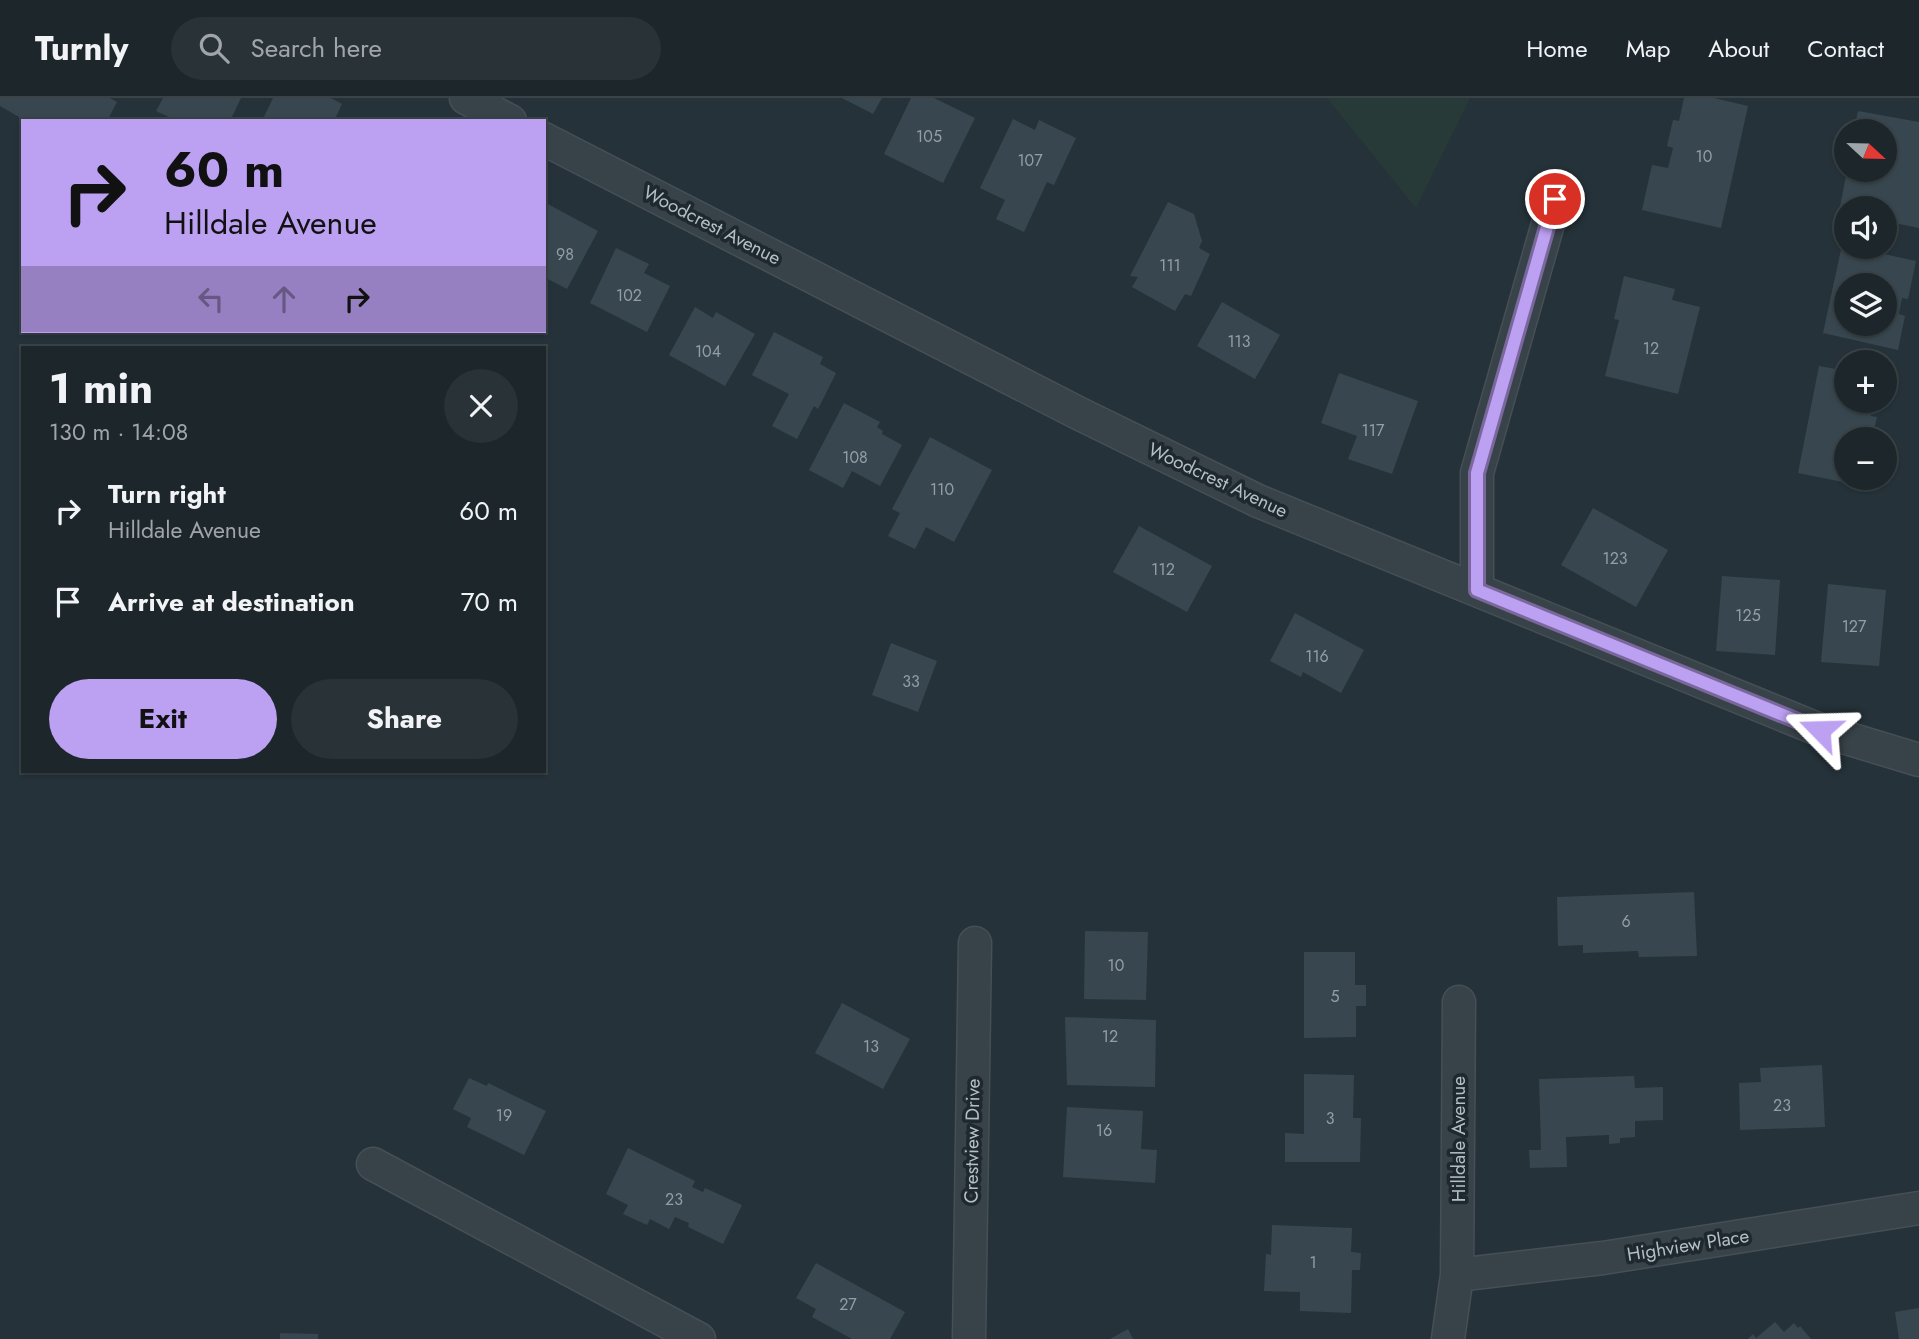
<!DOCTYPE html>
<html lang="en">
<head>
<meta charset="utf-8">
<style>
  body { margin:0; font-family:Jost,sans-serif; background:#293237; color:#f1f3f6; height:100vh; display:flex; flex-direction:column; font-size:26px; white-space:nowrap }
  * { box-sizing:border-box; margin:0 }
  p { font-size:23px; color:#a0a5a9 }
  .icon { flex:none; width:38px; height:38px; fill:none; stroke:currentColor; stroke-width:2; stroke-linecap:round; stroke-linejoin:round }
  .map { position:relative; flex:1; overflow:hidden }
  .details { position:absolute; left:21px; top:248px; width:525px; height:427px; display:flex; flex-direction:column; background:#1c262b; border-radius:0px; box-shadow:0 2px 5px #0004,0 0 0 2px #3a4347 }
  .details>* { flex:none }
  .top-card { position:absolute; left:21px; top:21px; width:525px; height:214px; border-radius:0px; box-shadow:0 2px 5px #0004,0 0 0 2px #3a4347; background:#bca0f2; color:#111; overflow:hidden }
  .needle { width:46px; rotate:112deg }
  .buttons { position:absolute; left:1834px; top:21px; display:grid; gap:14px }
  .buttons a { display:grid; place-items:center; width:63px; height:63px; border-radius:50%; background:#1c262b; box-shadow:0 2px 5px #0004,0 0 0 2px #3a4347; font-size:35px }
  .pin { position:absolute; display:grid; place-items:center; width:60px; height:60px; color:#fff; margin:-30px; border:4px solid #fff; border-radius:50%; box-shadow:0 2px 7px #0007 }
  .me { position:absolute; width:77px; margin:-38px; rotate:292deg; stroke-linejoin:round; filter:drop-shadow(0 0 5px #0008) }
  .turn { display:flex; align-items:center; gap:24px; height:147px; padding:0 28px; font-size:32px }
  .turn .icon { width:91px; height:91px; stroke-width:2.5 }
  .turn b { display:block; font-size:49px; line-height:60px }
  .lanes { display:flex; align-items:center; height:66px; padding:0 28px; background:#0003; justify-content:center; gap:35px; direction:ltr }
  .lanes .off { opacity:.35 }
  .round { display:grid; place-items:center; flex:none; width:74px; height:74px; border-radius:37px; background:#293237 }
  .head { display:flex; align-items:center; justify-content:space-between; height:119px; padding:0 28px }
  h1 { font-size:42px; font-weight:700; line-height:52px }
  .button { display:flex; gap:14px; margin-top:auto; padding:14px 28px }
  .button a { flex:1; height:80px; border-radius:42px; background:#bca0f2; color:#111; font-size:28px; font-weight:700; line-height:80px; text-align:center }
  .button a+a { background:#293237; color:#f1f3f6 }
  ul { padding:0; list-style:none }
  li { display:flex; align-items:center; gap:21px; height:91px; padding:0 28px }
  li div { flex:1 }
  li b { display:block; font-size:26px }
  li em { font-style:normal }
  header { display:flex; align-items:center; gap:42px; box-sizing:border-box; height:98px; padding:0 35px; background:#1c262b; border-bottom:2px solid #3a4347 }
  header strong { font-size:33px }
  nav { display:flex; gap:38px; margin-inline-start:auto; font-size:24px }
  .search { width:490px; height:63px; background:#293237; display:flex; align-items:center; gap:18px; box-sizing:border-box; padding:0 24px; border-radius:38px; color:#a0a5a9; font-size:26px }
  .map>svg:first-child { display:block }
  .green { fill:#273a38 }
  .building { fill:#38474f; fill-rule:evenodd }
  .lines { fill:none; stroke-linecap:round; stroke-linejoin:round }
  .minor-casing { stroke:#454f55; stroke-width:35 }
  .minor { stroke:#384349; stroke-width:32 }
  .route-casing { stroke:#7a689d; stroke-width:18 }
  .route { stroke:#bca0f2; stroke-width:12 }
  .labels { text-anchor:middle; dominant-baseline:central; stroke-width:7; stroke-linejoin:round; paint-order:stroke }
  .number-label { font-size:16px; fill:#939ea6 }
  .street-label { font-size:19px; fill:#b4bec5; stroke:#1e282e }
</style>
</head>
<body>
<header>
<strong>Turnly</strong>
<div class="search"><svg class="icon" aria-label="search" viewBox="0 0 24 24"><circle cx="10" cy="10" r="6"/><path d="M15 15l6 6"/></svg>Search here</div>
<nav><a>Home</a><a>Map</a><a>About</a><a>Contact</a></nav>
</header>
<div class="map">
<svg width="1919" height="1241" viewBox="0 0 1919 1241">
  <rect width="100%" height="100%" fill="#253239"/>
  <path class="green" d="M1327 0H1470L1416 110Z"/>
  <path class="building" d="M0 0H110L117 4 107 23H26L0 8Z
    M163 0H241L230 23H177L156 13Z
    M273 0H331L342 6 334 23H262Z
    M842 0H882L873 16Z
    M911 0H934L975 20 943 85 884 56Z
    M1684 0H1714L1748 8 1721 130 1642 112 1652 67 1668 70 1673 50 1667 48 1673 22 1679 23Z
    M1858 13 1919 24V130L1885 123V110H1846V115L1839 114 1847 72H1885V33H1854Z
    M1013 21 1035 32 1039 22 1076 40 1054 87 1047 84 1024 134 996 121 1005 102 980 90Z
    M544 104 598 133 567 191 544 179Z
    M1168 104 1194 116 1202 143 1199 150 1210 156 1191 198 1185 196 1175 213 1132 189 1138 179 1130 178Z
    M1842 147 1916 163 1908 201 1902 200 1899 216 1905 218 1898 252 1823 235ZM1846 187H1885V226H1846Z
    M616 150 649 166 644 175 670 188 647 234 590 205Z
    M1624 178 1675 191 1672 202 1700 209 1678 296 1605 278 1619 222 1614 221Z
    M1222 204 1280 237 1255 281 1197 248Z
    M695 209 713 220 716 214 755 236 725 288 669 257Z
    M774 234 823 259 820 266 836 275 818 311 814 308 797 341 772 328 789 296 752 277Z
    M1819 268 1846 273V303H1874L1871 318 1877 319 1872 341H1846V380H1865L1863 388 1798 375Z
    M1339 275 1418 303 1392 376 1348 361 1357 338 1321 325Z
    M844 305 880 324 877 329 883 333 882 336 902 347 880 388 852 373 843 390 809 372Z
    M930 339 992 372 954 444 926 429 915 451 888 438 900 415 892 411Z
    M1593 410 1668 452 1636 509 1561 467Z
    M1139 428 1212 468 1187 514 1113 474Z
    M1722 478 1780 482 1775 557 1716 553Z
    M1828 486 1886 492 1879 568 1821 564Z
    M1295 515 1364 552 1341 595 1303 574 1301 579 1270 563Z
    M891 545 937 563 918 614 872 597Z
    M1694 794 1697 858 1639 859 1638 853 1583 855V847L1558 848 1557 799Z
    M1085 833 1148 834 1146 902 1084 901Z
    M1304 854H1355V887H1366V908H1356V939L1304 940Z
    M842 905 910 941 883 991 815 955Z
    M1065 919 1156 922 1155 989 1067 987Z
    M1822 967 1825 1029 1740 1032 1739 985 1761 984 1760 970Z
    M1304 976 1354 977 1353 1020H1361L1360 1064H1285V1035L1304 1036Z
    M1634 978 1635 990 1663 989V1022L1635 1023V1039L1620 1040V1045L1609 1046V1037L1566 1039 1567 1069 1530 1070 1529 1052H1541L1539 981Z
    M469 980 487 988 488 985 546 1013 524 1057 467 1029 471 1020 453 1011Z
    M1067 1009 1143 1013 1141 1051 1157 1052 1155 1085 1063 1079Z
    M628 1050 695 1083 692 1089 703 1094 705 1090 742 1107 723 1146 688 1129 689 1125 675 1119 669 1131 650 1121 647 1127 623 1116 628 1107 606 1096Z
    M1272 1127 1352 1130 1351 1154 1361 1155 1360 1172H1352L1351 1215 1300 1213V1194L1264 1193 1266 1156 1271 1157Z
    M816 1165 905 1214 890 1241H852L812 1219 816 1211 796 1200Z
    M1919 1210V1241H1899L1895 1214Z
    M1775 1224 1784 1234 1794 1225 1798 1230 1800 1228 1811 1241H1748L1753 1236 1756 1240Z
    M1128 1231 1133 1241H1110Z
    M280 1235 318 1236V1241H280Z"/>
  <g class="lines">
    <defs>
      <path id="minor" d="M466 0 510 23
        M544 41 1078 315 1258 403 1820 632 1919 662
        M1477 492V375L1555 101
        M373 1066 699 1241
        M1457 1177 1603 1160 1919 1110
        M969 1241 975 845
        M1448 1241 1457 1177 1459 904"/>
    </defs>
    <use href="#minor" class="minor-casing"/>
    <use href="#minor" class="minor"/>
  </g>
  <g class="lines">
    <defs>
      <path id="route" d="M1555 101 1477 375V492L1820 632"/>
    </defs>
    <use href="#route" class="route-casing"/>
    <use href="#route" class="route"/>
  </g>
  <g class="labels">
    <g class="number-label">
      <text x="929" y="38">105</text>
      <text x="1704" y="58">10</text>
      <text x="1030" y="62">107</text>
      <text x="565" y="156">98</text>
      <text x="1170" y="167">111</text>
      <text x="629" y="197">102</text>
      <text x="1239" y="243">113</text>
      <text x="1651" y="250">12</text>
      <text x="708" y="253">104</text>
      <text x="1373" y="332">117</text>
      <text x="855" y="359">108</text>
      <text x="942" y="391">110</text>
      <text x="1615" y="460">123</text>
      <text x="1163" y="471">112</text>
      <text x="1748" y="517">125</text>
      <text x="1854" y="528">127</text>
      <text x="1317" y="558">116</text>
      <text x="911" y="583">33</text>
      <text x="1626" y="823">6</text>
      <text x="1116" y="867">10</text>
      <text x="1335" y="898">5</text>
      <text x="1110" y="938">12</text>
      <text x="871" y="948">13</text>
      <text x="1782" y="1007">23</text>
      <text x="504" y="1017">19</text>
      <text x="1330" y="1020">3</text>
      <text x="1104" y="1032">16</text>
      <text x="674" y="1101">23</text>
      <text x="1313" y="1164">1</text>
      <text x="848" y="1206">27</text>
    </g>
    <g class="street-label">
      <text transform="translate(712 127) rotate(27)">Woodcrest Avenue</text>
      <text transform="translate(1218 382) rotate(25)">Woodcrest Avenue</text>
      <text transform="translate(1458 1041) rotate(-90)">Hilldale Avenue</text>
      <text transform="translate(972 1043) rotate(-89)">Crestview Drive</text>
      <text transform="translate(1688 1147) rotate(-9)">Highview Place</text>
    </g>
  </g>
</svg>
<div class="buttons">
<a><svg class="needle" viewBox="-14 -14 28 28"><path d="M0-13l5 13h-10z" fill="#e53935"/><path d="M0 13l5-13h-10z" fill="#a0a5a9"/></svg></a>
<a><svg class="icon" aria-label="sound" viewBox="0 0 24 24"><path d="M4 9h4l5-4v14l-5-4H4zM17 9q2 3 0 6"/></svg></a>
<a><svg class="icon" aria-label="layers" viewBox="0 0 24 24"><path d="M12 4l9 5-9 5-9-5zM3 14l9 5 9-5"/></svg></a>
<a>+</a>
<a>−</a>
</div>
<div class="pin" style="left:1555px;top:101px;background:#d93025"><svg class="icon" aria-label="arrive" viewBox="0 0 24 24"><path d="M6 21V4h12l-3 4 3 4H6"/></svg></div>
<svg class="me" style="left:1820px;top:632px" viewBox="-20 -20 40 40"><path d="M0-17L14 15 0 8-14 15z" fill="#bca0f2" stroke="#fff" stroke-width="4"/></svg>
<div class="top-card">
<div class="turn"><svg class="icon" aria-label="right" viewBox="0 0 24 24"><path d="M7 20v-9h11M14 6l5 5-5 5"/></svg><div><b>60 m</b>Hilldale Avenue</div></div>
<div class="lanes"><svg class="icon off" aria-label="left" viewBox="0 0 24 24"><path d="M17 20v-9H6M10 6l-5 5 5 5"/></svg><svg class="icon off" aria-label="ahead" viewBox="0 0 24 24"><path d="M12 20V5M6 11l6-6 6 6"/></svg><svg class="icon" aria-label="right" viewBox="0 0 24 24"><path d="M7 20v-9h11M14 6l5 5-5 5"/></svg></div>
</div>
<section class="details">
<div class="head"><div><h1>1 min</h1><p>130 m · 14:08</p></div><a class="round"><svg class="icon" aria-label="close" viewBox="0 0 24 24"><path d="M6 6l12 12M18 6L6 18"/></svg></a></div>
<ul>
<li><svg class="icon" aria-label="right" viewBox="0 0 24 24"><path d="M7 20v-9h11M14 6l5 5-5 5"/></svg><div><b>Turn right</b><p>Hilldale Avenue</p></div><em>60 m</em></li>
<li><svg class="icon" aria-label="arrive" viewBox="0 0 24 24"><path d="M6 21V4h12l-3 4 3 4H6"/></svg><div><b>Arrive at destination</b></div><em>70 m</em></li>
</ul>
<div class="button"><a>Exit</a><a>Share</a></div>
</section>
</div>
</body>
</html>
